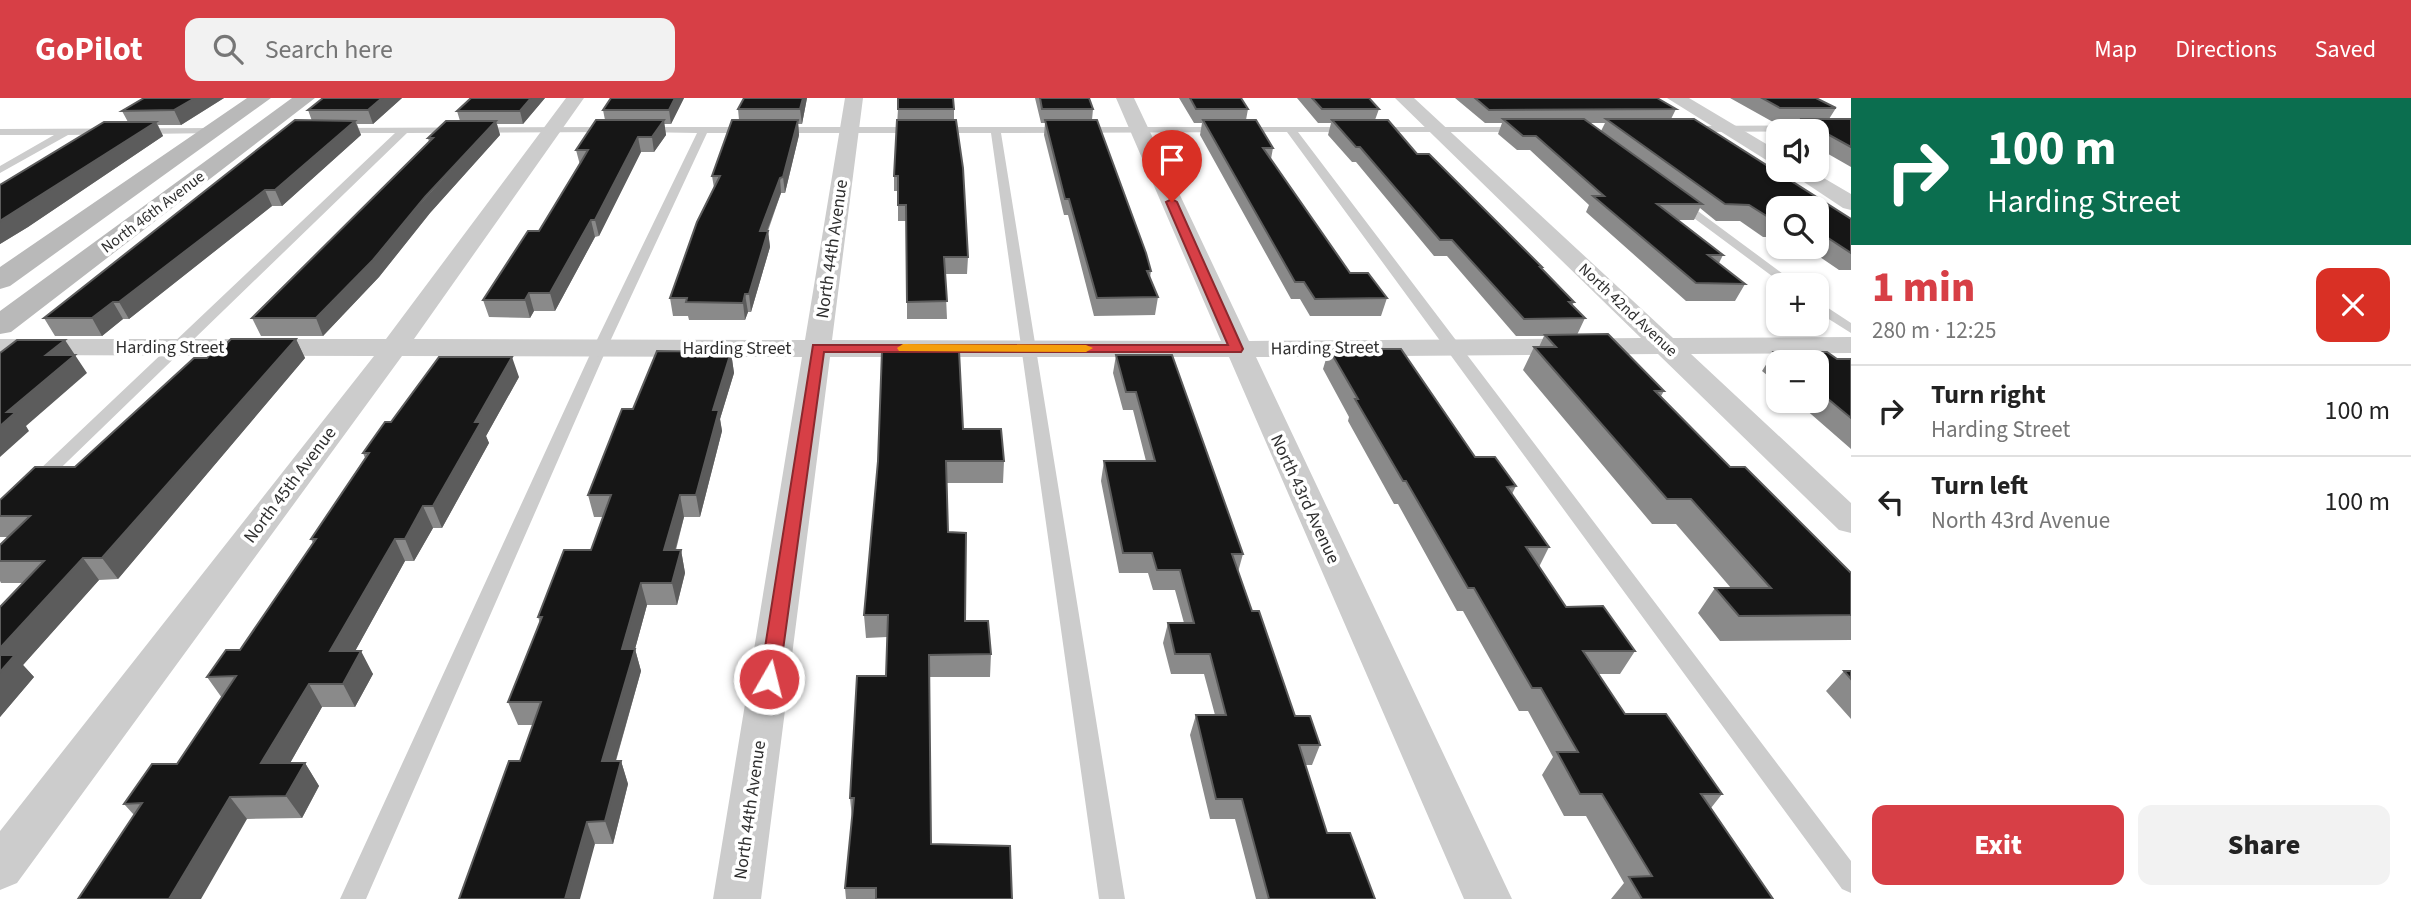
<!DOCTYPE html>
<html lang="en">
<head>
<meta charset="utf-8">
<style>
  body { margin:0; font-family:"Source Sans 3",sans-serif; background:#f2f2f2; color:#222; height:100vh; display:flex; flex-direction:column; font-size:26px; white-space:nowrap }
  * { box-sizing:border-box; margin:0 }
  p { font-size:23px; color:#767676 }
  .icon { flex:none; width:38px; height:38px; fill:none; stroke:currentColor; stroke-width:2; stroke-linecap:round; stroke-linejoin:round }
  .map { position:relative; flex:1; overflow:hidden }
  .sheet { display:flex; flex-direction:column; background:#fff; width:560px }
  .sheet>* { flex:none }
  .top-card { background:#0b6e4f; color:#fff; overflow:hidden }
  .fabs { position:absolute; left:1766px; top:21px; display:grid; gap:14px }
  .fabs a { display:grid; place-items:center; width:63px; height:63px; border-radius:14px; background:#fff; box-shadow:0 2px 5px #0004; font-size:35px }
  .pin { position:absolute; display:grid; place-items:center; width:60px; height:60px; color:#fff; margin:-72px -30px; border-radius:50% 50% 50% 0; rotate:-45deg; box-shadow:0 0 7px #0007 }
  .pin .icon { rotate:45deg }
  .me { position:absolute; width:77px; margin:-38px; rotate:8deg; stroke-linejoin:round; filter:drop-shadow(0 0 5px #0008) }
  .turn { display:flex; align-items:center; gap:24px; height:147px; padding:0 21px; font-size:32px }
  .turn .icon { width:91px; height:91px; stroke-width:2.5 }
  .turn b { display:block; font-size:49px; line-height:60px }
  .round { display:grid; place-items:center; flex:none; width:74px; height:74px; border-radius:14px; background:#f2f2f2 }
  .overview { display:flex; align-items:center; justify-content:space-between; height:119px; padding:0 21px }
  h1 { font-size:42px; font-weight:800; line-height:52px; color:#d73f46 }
  .action { display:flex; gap:14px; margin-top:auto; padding:14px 21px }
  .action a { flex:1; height:80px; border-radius:14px; background:#d73f46; color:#fff; font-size:28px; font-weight:800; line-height:80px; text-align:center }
  .action a+a { background:#f2f2f2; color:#222 }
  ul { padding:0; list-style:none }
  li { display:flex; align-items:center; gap:21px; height:91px; padding:0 21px; border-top:2px solid #e0e0e0 }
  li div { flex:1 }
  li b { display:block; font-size:26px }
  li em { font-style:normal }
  header { display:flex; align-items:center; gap:42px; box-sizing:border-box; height:98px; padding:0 35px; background:#d73f46; color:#fff }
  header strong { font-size:33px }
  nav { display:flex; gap:38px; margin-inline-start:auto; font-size:24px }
  .search { width:490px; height:63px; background:#f2f2f2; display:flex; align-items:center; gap:18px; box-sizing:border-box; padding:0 24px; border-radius:14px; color:#767676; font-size:26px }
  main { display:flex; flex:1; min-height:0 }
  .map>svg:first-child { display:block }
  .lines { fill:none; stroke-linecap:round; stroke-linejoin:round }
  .lane { fill:#ccc; fill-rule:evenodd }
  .street { fill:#ccc; fill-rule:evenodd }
  .secondary { fill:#b9b9b9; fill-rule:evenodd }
  .wall { fill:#8a8a8a; fill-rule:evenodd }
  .shaded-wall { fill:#5c5c5c }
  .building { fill:#161616; stroke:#5c5c5c; stroke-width:2 }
  .route { fill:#d73f46; stroke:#8c292e; stroke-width:2 }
  .slow { fill:#f59e0b }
  .labels { text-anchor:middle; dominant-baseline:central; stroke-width:7; stroke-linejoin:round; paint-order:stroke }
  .far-street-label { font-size:16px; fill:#2f2f2f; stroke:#fff }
  .street-label { font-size:18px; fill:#2f2f2f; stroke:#fff }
</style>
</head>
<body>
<header>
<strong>GoPilot</strong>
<div class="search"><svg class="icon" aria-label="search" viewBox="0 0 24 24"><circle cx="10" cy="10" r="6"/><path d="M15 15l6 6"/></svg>Search here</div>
<nav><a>Map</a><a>Directions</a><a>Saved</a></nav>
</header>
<main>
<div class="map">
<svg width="1851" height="801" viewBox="0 0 1851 801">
  <rect width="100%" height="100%" fill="#fff"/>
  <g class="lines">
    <path class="lane" d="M1851 27V33L1686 34 1681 31 1686 28Z
      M612 29 616 30V34L407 35 6 423 0 425V409L395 35H335L330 32 331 30Z
      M643 29H1526L1527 31 1522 34H1298L1851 763V795L1842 791 1287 34 1001 35 1125 801H1099L991 35H707L607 250 366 801H340L593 250 697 35 639 34V30Z
      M214 30 218 31V35L68 37 0 75V68L54 37H0V31Z
      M1675 102H1683L1798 187H1784L1675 106Z
      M1816 202 1851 225V235L1816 213Z"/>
    <path class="street" d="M566 0H584L414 241 805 242 845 0H863L832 242 1221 243 1116 0H1134L1249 243 1641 240 1395 0H1414L1673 240 1851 239V255L1691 256 1851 405V435L1839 432 1658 256 1256 259 1512 801H1464L1229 259H830L761 801H713L802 259 402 258 17 785 0 792V733L374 258 0 257V241H386Z
      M1667 0H1689L1778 53V67L1771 65Z
      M1786 72H1810L1851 96V112L1843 110Z"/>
    <path class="secondary" d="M247 0H271L10 188 0 191V169Z
      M292 0H315L11 234 0 236V213Z"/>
  </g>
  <path class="wall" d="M144 0H224L181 27H158L163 38 28 129 0 146V87L128 24 122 13Z
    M323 0H402L373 26H357L361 37 282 108H272L129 221H123L102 238H55L44 220 312 23 308 12Z
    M471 0H545L523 26H497L500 37 430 115 379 179 323 238H261L252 220 429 44 428 40 460 23 457 13Z
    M684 0 671 26H664L666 37 654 54H641L599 138 595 139 555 213H534L530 220 489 219 483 202 539 133 580 67 576 52 605 22 603 12Z
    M744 0H807L802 26H798L799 37 785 95H781L768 133 770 149 751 214H748L745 222H689L688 218H673L670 200 714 90 712 78 739 22 738 11Z
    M1035 0H1089L1093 11 1092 22 1151 173 1150 180 1158 199 1155 217 1094 218 1068 117H1064L1044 37 1045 25H1041Z
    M1179 0H1241L1248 11 1246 22 1273 50 1271 61 1350 175 1387 200 1381 218H1310L1300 201H1291L1200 37 1202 25H1194Z
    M1297 0H1369L1379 11 1375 22 1417 56 1542 169V171L1574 204 1572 208 1585 220 1577 237 1664 293 1661 298 1851 517V542L1720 543 1698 515 1715 490H1731L1676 426H1652L1523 272 1534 249H1539L1544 238H1516L1447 158H1434L1356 64H1352L1328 37 1331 25H1318Z
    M1455 0H1657L1676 11 1671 21 1851 121V172H1839L1817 157H1796L1785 149H1816V110H1778V144L1771 139H1763L1740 123H1716L1700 110 1694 122H1678L1723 157 1719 165 1745 186 1735 203H1686L1586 114 1589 107 1530 52H1517L1498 36 1502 25H1485ZM1589 25H1605L1601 33Z
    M1730 0H1816L1836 10 1829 21H1851V69L1816 49V33H1794L1799 24H1773Z
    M898 11H954V22L968 159 967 176H945L947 221H907V123H898V93H894V78Z
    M296 241 305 260 118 481 99 482 23 567 34 579 0 619V509L24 485H1L0 483V447L8 439H0V402L75 369 207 260 217 255Z
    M1329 251 1516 388 1512 396 1549 449 1539 469 1566 509 1635 553 1620 576H1598L1625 616 1722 696 1711 710 1773 801H1611L1624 785 1586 718H1564L1542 677 1553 659 1528 613H1519L1463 513H1457L1398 406H1394L1348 323 1349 319 1323 271Z
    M731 254 734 275 720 321 722 333 700 419H684L676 452H681L685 475 677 507H647L635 551 641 573 616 663H621L628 686 613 746H595L520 663 533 627H518L508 604 540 525 538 519 591 452 603 419H594L588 397 633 311Z
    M1774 254 1837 261H1851V351L1796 303H1816V264H1778V286L1762 273Z
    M1116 257 1243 456 1238 474 1252 513 1295 618 1320 647 1312 667H1305L1327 735 1375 801H1256L1235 721H1210L1190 637 1196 617H1215L1204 576H1171L1163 545 1168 525H1184L1175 492H1153L1148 475H1119L1101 383 1104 363H1146L1133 312H1123L1113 275Z
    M519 279 486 338 489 345 442 430H433L414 463H405L355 553 373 576 355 609H322L290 665H305L319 688 302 720 247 721 134 717 124 706 177 666 222 600 207 579 240 552 313 445 311 441 365 360 363 355 391 324Z
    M963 331 1004 363 1003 385H947L948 434 965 523 991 556 990 579H929L931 746 1012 801H846L845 790 852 720 850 700 886 578 887 539 866 540 864 517Z
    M1844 573H1851V621L1826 593Z"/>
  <path class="shaded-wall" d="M195 0H224L181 27 174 12Z
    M382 0H402L373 26 368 12Z
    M531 0H545L523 26 520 13Z
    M675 0H684L671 26 669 12Z
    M803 0H807L802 26 800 11Z
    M664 22 666 37 654 54 652 39Z
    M798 22 799 37 785 95 783 79Z
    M355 23 361 37 282 108 275 92Z
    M496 23 500 37 430 115 379 179 323 238 316 220Z
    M156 24 163 38 28 129 0 146V123Z
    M638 39 641 54 599 138 595 122Z
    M780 80 781 95 761 149 760 133Z
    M265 92 272 108 129 221 119 204Z
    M591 122 595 139 555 213 550 195Z
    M768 133 770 149 751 214 749 196Z
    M529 195 534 213 530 220 525 202Z
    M745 196 748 214 745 222 743 205Z
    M113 204 123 221 102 238 92 220Z
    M296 241 305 260 118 481 102 460Z
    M65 242 87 275 26 328 29 333 0 359V328L7 314 46 257Z
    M731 254 734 275 720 321 722 333 700 419 696 397 713 312Z
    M512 259 519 279 486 338 489 345 442 430 433 408 475 324Z
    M680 397 684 419 669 475 664 452Z
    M423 408 433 430 414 463 405 441Z
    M395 441 405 463 343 575 330 553Z
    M681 452 685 475 677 507 672 485Z
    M83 460 99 482 23 567 34 579 0 619V550Z
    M641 485 647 507 635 551 641 573 609 686 602 663 622 551Z
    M361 553 373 576 355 609 343 586Z
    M309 586 322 609 277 688 261 665Z
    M621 663 628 686 613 746 605 723Z
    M305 665 319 688 302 720 286 698Z
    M230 699 247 721 201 801H169Z
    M587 724 595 746 580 801H565Z"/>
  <path class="building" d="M144 0H195L174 12 122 13Z
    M323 0H382L368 12H308Z
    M471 0H531L520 13H457Z
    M611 0H675L669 12H603Z
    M744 0H803L800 11H738Z
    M898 0H953L954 11H898Z
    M1040 0H1089L1093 11H1042Z
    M1190 0H1241L1248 11H1196Z
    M1312 0H1369L1379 11H1322Z
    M1475 0H1657L1676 11 1489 12Z
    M1762 0H1816L1836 10H1780Z
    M1503 21H1584L1702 106H1657L1723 157H1708L1745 186 1696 185 1593 98H1604L1536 38H1523Z
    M1606 21H1694L1851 121V155L1828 140H1816V110H1778V122H1773L1749 107 1725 106Z
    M1800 21H1851V49Z
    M295 22 355 23 275 92H265L119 204H113L92 220H44Z
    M596 22H664L652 39H638L595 122H591L550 195H529L525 202H483L528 133H539L581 64 588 52H576Z
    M732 22H798L783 79 780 80 760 133H768L749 196H745L743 205 686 204 687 200H670L697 124 720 78H712Z
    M897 22H956L963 70 968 159H944L947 203 907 204 906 107H898V78H894Z
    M1045 22H1097L1146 155 1151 173H1147L1158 199 1097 200 1069 101H1065Z
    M1203 22H1256L1273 50H1263L1350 175H1368L1387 200 1315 201 1304 184H1295Z
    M1332 22H1388L1417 56H1429L1542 169H1540L1574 204H1569L1585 220 1524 221 1452 142H1440L1360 49H1356Z
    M446 23H496L425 99 373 162 316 220H252L433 40H428Z
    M104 24H156L0 123V87Z
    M1608 236 1664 293H1655L1730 369H1745L1851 475V517L1739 518 1715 490H1771L1691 401H1667L1534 249H1556L1545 237Z
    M231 241H296L102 460H83L0 550V509L44 463H0V447L30 418H0V402L35 369H75L194 260H207L211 255H217Z
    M17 242H65L46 257H75L7 314H16L0 328V255Z
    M1329 251H1401L1475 359H1495L1516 388 1507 389 1549 449H1526L1566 509 1603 508 1635 553H1583L1625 616H1666L1722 696H1701L1773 801H1642L1629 779 1652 778 1602 696H1580L1557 654H1578L1541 590H1532L1474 490H1468L1406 383H1403L1355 301H1358Z
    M657 253 731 254 713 312H719L696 397H680L664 452H681L672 485H641L622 551H635L602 663H621L605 723 587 724 565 801H459L509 663H520L541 604H508L542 519H538L564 452H591L611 397H588L622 311H633Z
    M882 253H959L963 331H1001L1004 363H946L948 434 966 435 965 523H988L991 556 929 557 931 746 1010 748 1012 801H876V790H845L854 700H850L857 578H886L888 517H864L878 363Z
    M1774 254H1827L1837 261H1851V320L1816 291V264H1785Z
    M1116 257H1172L1243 456H1232L1252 513H1259L1295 618H1310L1320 647H1299L1327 735H1350L1375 801H1269L1242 701H1216L1196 617H1226L1210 556H1175L1168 525H1194L1180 472H1157L1152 455H1123L1104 363H1155L1136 294H1126Z
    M439 259H512L475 324H481L433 408H423L405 441H395L330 553H361L343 586H309L261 665H305L286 698 230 699 169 801H78L142 705 124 706 152 666H177L236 578 207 579 226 552H240L316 441H311L369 355H363L385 324H391Z
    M0 557H15L0 574Z
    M1844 573H1851V581Z"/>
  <path class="route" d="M1172 101 1177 104 1243 251 1241 254H824L779 581 776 586 769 588 763 586 760 581 813 247H1228L1166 104Z"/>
  <path class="slow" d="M903 246 1086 247 1093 250 1086 254 899 253 897 250Z"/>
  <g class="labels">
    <g class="far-street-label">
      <text transform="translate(153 114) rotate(-37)">North 46th Avenue</text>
      <text transform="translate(1628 212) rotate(43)">North 42nd Avenue</text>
    </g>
    <g class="street-label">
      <text transform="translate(832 151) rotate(-82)">North 44th Avenue</text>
      <text x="170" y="249">Harding Street</text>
      <text x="737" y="250">Harding Street</text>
      <text transform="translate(1325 250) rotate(-1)">Harding Street</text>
      <text transform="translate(290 387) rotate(-53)">North 45th Avenue</text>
      <text transform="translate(1305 401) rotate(65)">North 43rd Avenue</text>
      <text transform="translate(750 712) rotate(-82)">North 44th Avenue</text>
    </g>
  </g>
</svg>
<div class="fabs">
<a><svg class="icon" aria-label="sound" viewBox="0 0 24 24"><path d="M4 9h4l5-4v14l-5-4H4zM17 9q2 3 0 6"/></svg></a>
<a><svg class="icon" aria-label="search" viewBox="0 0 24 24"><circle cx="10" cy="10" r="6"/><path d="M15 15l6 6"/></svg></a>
<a>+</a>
<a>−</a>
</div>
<div class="pin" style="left:1172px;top:104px;background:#d93025"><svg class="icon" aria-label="arrive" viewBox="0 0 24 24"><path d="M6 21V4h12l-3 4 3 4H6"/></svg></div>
<svg class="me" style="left:769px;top:581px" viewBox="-20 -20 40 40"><circle r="17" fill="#d73f46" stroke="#fff" stroke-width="3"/><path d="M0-11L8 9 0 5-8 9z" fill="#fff"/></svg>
</div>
<section class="sheet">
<div class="top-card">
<div class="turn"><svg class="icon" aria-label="right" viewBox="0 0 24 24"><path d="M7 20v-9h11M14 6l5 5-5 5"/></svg><div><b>100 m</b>Harding Street</div></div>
</div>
<div class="overview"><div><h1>1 min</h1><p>280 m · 12:25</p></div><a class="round" style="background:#d93025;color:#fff"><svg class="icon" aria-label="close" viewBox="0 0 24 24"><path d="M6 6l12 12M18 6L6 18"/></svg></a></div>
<ul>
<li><svg class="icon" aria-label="right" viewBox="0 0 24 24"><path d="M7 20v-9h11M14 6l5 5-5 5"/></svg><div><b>Turn right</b><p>Harding Street</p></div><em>100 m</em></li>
<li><svg class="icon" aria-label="left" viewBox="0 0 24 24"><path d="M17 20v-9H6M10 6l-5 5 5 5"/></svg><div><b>Turn left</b><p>North 43rd Avenue</p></div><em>100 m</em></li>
</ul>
<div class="action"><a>Exit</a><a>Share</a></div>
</section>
</main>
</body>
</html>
